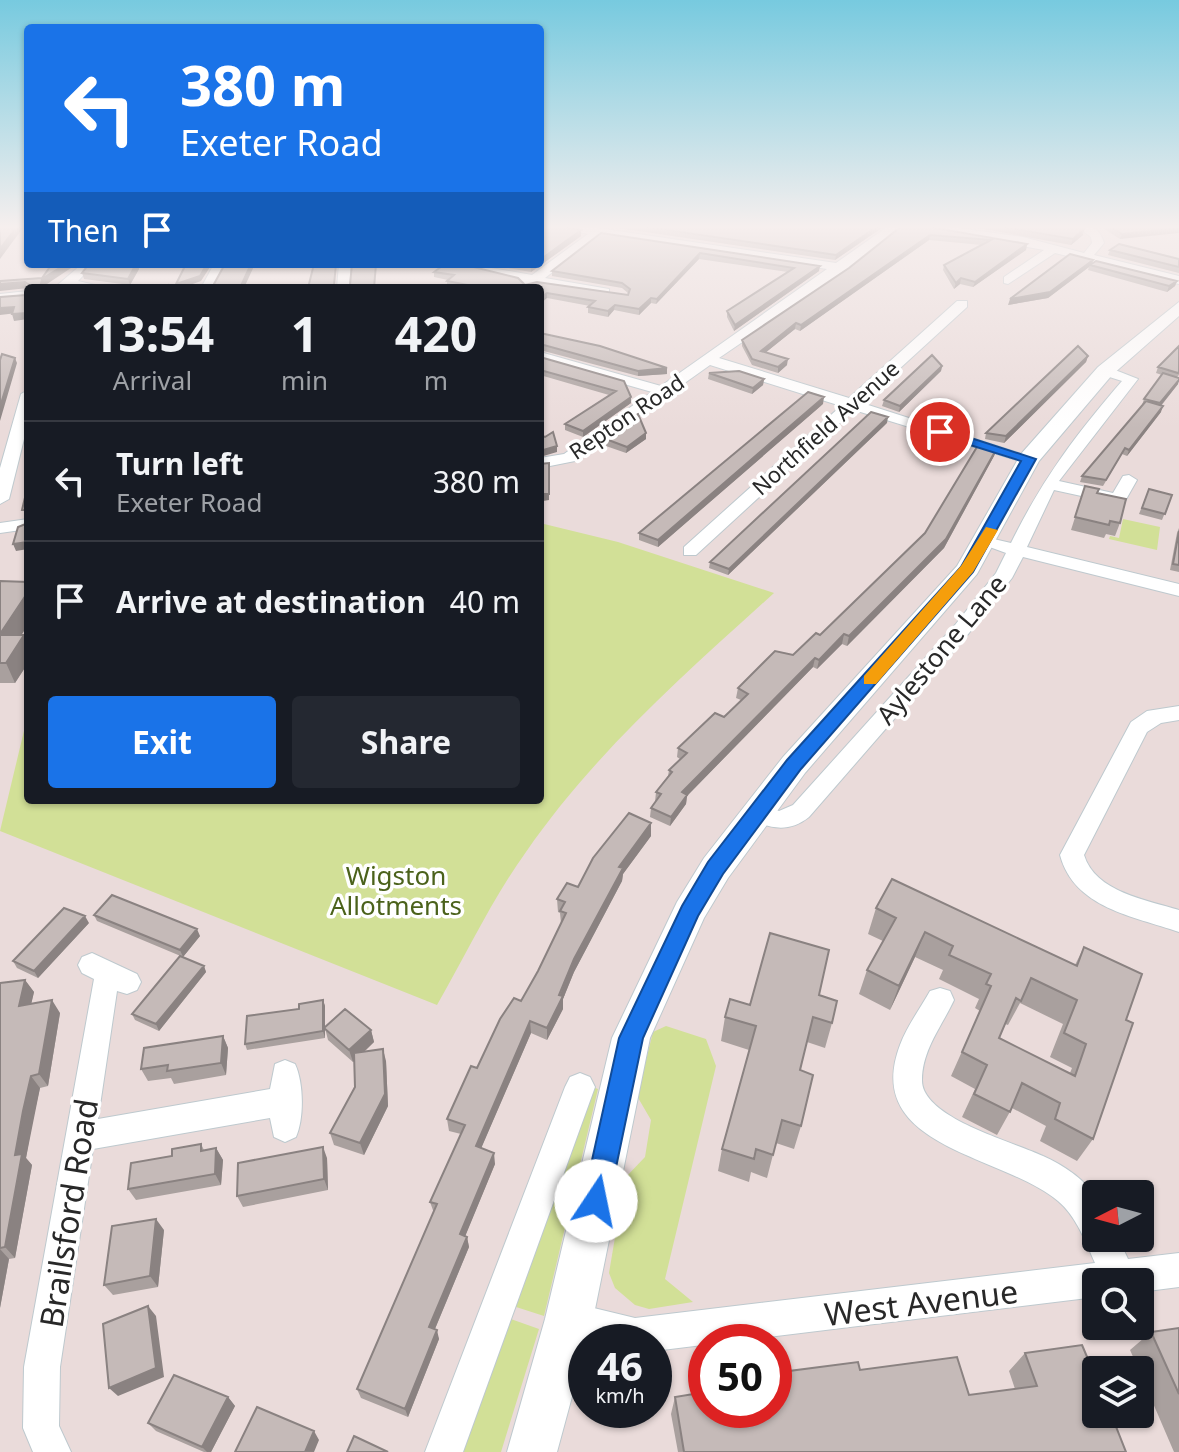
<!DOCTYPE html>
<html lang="en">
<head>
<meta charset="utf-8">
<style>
  body { margin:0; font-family:"Noto Sans",sans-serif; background:#242831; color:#f1f3f6; height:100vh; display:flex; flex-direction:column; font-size:30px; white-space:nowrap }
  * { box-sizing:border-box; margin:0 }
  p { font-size:26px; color:#9ea1a6 }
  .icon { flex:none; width:44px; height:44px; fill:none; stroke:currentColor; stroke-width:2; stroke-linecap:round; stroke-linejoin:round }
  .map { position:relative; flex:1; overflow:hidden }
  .sheet { position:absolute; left:24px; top:284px; width:520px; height:520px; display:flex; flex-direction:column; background:#171b24; border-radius:8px; box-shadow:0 2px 6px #0004 }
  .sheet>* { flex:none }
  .hud { position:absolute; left:24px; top:24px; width:520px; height:244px; border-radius:8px; box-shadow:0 2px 6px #0004; background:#1a73e8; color:#fff; overflow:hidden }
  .needle { width:52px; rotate:264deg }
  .controls { position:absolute; left:1082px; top:1180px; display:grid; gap:16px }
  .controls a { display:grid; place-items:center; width:72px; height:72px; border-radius:8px; background:#171b24; box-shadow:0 2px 6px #0004; font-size:40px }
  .speed { position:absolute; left:568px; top:1324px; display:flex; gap:16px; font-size:40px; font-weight:700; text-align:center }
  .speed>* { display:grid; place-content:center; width:104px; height:104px; border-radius:50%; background:#171b24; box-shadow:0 2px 6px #0004; line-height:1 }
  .speed small { font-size:20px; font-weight:400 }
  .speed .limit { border:12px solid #d22; background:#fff; color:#111 }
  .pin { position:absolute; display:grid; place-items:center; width:68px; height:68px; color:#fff; margin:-34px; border:4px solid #fff; border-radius:50%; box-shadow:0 2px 8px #0007 }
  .me { position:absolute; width:88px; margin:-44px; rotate:11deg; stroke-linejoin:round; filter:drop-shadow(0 0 6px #0008) }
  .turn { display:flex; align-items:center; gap:28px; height:168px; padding:0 24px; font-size:36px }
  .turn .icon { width:104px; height:104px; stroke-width:2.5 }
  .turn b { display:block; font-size:56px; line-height:68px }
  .then { display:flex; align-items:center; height:76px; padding:0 24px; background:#0003; gap:16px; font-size:30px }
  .eta { display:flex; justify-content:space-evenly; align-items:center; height:136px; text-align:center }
  .eta b { font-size:48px; font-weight:700; line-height:56px }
  .cta { display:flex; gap:16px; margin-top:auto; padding:16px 24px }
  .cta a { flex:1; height:92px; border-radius:8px; background:#1a73e8; color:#fff; font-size:32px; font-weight:700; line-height:92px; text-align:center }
  .cta a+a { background:#242831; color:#f1f3f6 }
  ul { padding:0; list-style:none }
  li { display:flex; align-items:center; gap:24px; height:120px; padding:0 24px; border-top:2px solid #363941 }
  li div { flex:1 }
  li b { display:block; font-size:30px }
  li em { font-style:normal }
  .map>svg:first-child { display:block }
  .green { fill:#d2e097 }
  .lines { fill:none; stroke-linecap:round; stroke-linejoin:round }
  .minor-casing { stroke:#bec9ce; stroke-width:2 }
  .secondary-casing { stroke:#bec9ce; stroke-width:2 }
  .minor { fill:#fff; fill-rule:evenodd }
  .secondary { fill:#fff; fill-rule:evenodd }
  .wall { fill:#a9a09e; fill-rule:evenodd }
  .shaded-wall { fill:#8a8281 }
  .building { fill:#c5bab8; stroke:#8a8281; stroke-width:2; fill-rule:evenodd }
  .route { fill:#1a73e8; stroke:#114b97; stroke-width:2 }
  .slow { fill:#f59e0b }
  .labels { text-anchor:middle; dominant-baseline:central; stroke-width:7; stroke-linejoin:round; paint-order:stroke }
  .far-street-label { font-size:22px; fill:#282828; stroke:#fff }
  .street-label { font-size:26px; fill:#282828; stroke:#fff }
  .park-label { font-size:26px; fill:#4b621b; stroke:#fff }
  .near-street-label { font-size:32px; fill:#282828; stroke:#fff }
</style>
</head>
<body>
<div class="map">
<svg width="1179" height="1452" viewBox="0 0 1179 1452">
  <rect width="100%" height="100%" fill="#eadbda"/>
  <path class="green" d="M1123 519 1160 527 1157 550 1109 539 1110 536 1119 538Z
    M540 523 618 542 774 593C685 674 595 752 526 852 492 899 466 955 437 1005L0 831 28 714V800H540Z
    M666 1026 706 1039 716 1066 665 1279 693 1302 649 1309 635 1305 615 1288 609 1273 625 1178 645 1157 651 1120 637 1096 653 1032Z
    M590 1086 598 1089 544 1316 513 1306Z
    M508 1318 539 1329 501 1452H461Z"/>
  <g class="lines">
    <defs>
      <path id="minor" d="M547 225H577L836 263 890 225H904L846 271 719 358 849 398 957 301H967V307L862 403 1037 459 1029 464 1023 462 854 410 696 555H684V547L841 406 710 365 575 461 540 468V458L564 454 652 392 540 360V352L661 386 827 269 600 235 545 278 609 289V295L537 284 524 288 521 285 524 282 468 269 474 265 532 275 588 234Z
        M936 225 1023 237 1084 253 1092 243 1091 237 1075 225C1090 225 1100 228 1104 243L1094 255 1179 276V284L1055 253 1008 284 1004 283V277L1044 250 912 226Z
        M82 264H94L78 281 108 288H54Z
        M214 264H226L213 288H201Z
        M339 264H351L349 288H337Z
        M28 291V299L0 302V294Z
        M1100 368H1110L1138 379 1059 481 1113 493 1123 476 1129 475 1137 480 1124 503 1118 504 1054 490 1027 547 1179 584V596L1023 557 1012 578 969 633 809 817C789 833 770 829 748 818L744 812 748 806 756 803 779 811 793 805 955 625 996 573 1006 553 976 542 985 537 1011 543C1043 478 1075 436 1122 381L1100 374Z
        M28 390V423L9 499 0 504V468L21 394Z
        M28 519V529L0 533V523Z
        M1179 706V720L1161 723 1147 732 1084 855C1095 892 1147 900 1179 910V932C1133 916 1074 908 1060 855L1131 722 1147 711Z
        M92 953 137 974 141 982 137 990 127 994 117 991 98 1119 270 1089 275 1064 285 1060 295 1064C304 1083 304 1119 296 1137L285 1142 274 1137 270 1118 93 1149 60 1367 59 1426 71 1452H33L23 1428 24 1367 94 979 82 973 78 965 82 957Z
        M940 988 950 991 954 1000C942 1026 922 1050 922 1080 921 1118 1014 1142 1043 1156 1063 1165 1083 1178 1096 1197V1238H1118L1128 1259 1179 1253V1287L1140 1292V1282H1096V1297L654 1351V1342H592L557 1331 552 1319 557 1307 569 1302 635 1318 1095 1263C1086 1242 1076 1216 1058 1201 1002 1154 861 1148 900 1045 907 1026 920 1009 930 991Z
        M580 1073 590 1077 595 1087 463 1452H425L565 1087 570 1077Z"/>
      <path id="secondary" d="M1179 302V316L1112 375 1039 461 977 574 805 773 728 878 704 918 650 1038 593 1319 557 1452H507L545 1319 612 1038 677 902 704 858 783 757 957 566 1021 454 1098 367Z"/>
    </defs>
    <use href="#minor" class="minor-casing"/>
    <use href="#secondary" class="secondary-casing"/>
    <use href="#minor" class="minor"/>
    <use href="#secondary" class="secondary"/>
  </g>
  <path class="wall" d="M598 225H886L835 260Z
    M903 225 1027 244 1026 250 973 287 960 284 954 289 943 270 944 265 982 245 929 240 800 331 795 329 766 352 787 365 778 373 752 365 742 346V340L849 268Z
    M941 225H1078L1083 235 1071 245 973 227Z
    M1098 225H1179L1120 239Z
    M581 230V236L531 272 486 264H540Z
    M601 233 819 271 734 331 727 317V311L788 272 699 259 656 304 651 303 639 315 614 310 608 317 588 313V307L590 306 547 298 540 288H456L447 286V281L448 280 434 277V272L445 264H472L470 266 525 285 628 295V293L622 288 552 276V271Z
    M1110 250 1179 259V273L1108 255Z
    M1093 263 1177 281 1175 286 1167 292 1088 270 1089 267 1048 298 1008 305Z
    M139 269 130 285 84 279 82 273Z
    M540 333 667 368V374L638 376 540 350Z
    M1179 346V375L1177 377 1178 384 1161 406V412L1127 456 1122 454 1103 486 1080 482 1082 476 1143 405H1142L1144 399 1162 375 1156 373 1158 367Z
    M1088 356 1086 362 1004 443 985 439 986 433Z
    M540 357 624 381 631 403 583 437 565 430V424L609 395 540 375Z
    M942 366 941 371 899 412 882 406 884 400Z
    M709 373 764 379 763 385 752 394 708 379Z
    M823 404 658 547 639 540V533Z
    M887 423 728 575 709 568 710 562Z
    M603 438 646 439 626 453 603 445Z
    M997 448 994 456 944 548 847 646 842 644 817 669 813 667 687 796 686 804 670 826 650 817 651 808 655 802 656 792 668 776 669 770 680 759 677 757 678 748 724 717 741 700 736 698 738 688 793 655 820 635 925 533Z
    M1085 486 1098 493 1120 523 1115 536 1106 534 1104 538 1071 530Z
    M1149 489 1172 495 1162 520 1139 514Z
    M1179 528V572L1170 570 1177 533Z
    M0 581 22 635H24L28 645V663L15 683H0Z
    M651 823V836L623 874 622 881 574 972 563 999V1009L547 1040 531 1033 481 1148 495 1164 465 1236 467 1237 469 1247 435 1329 439 1339 408 1417 361 1398 357 1389 434 1213 430 1202 461 1134 449 1131 447 1119 477 1068 521 1001 538 971 561 923 560 913 558 912 557 899 578 887Z
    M876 908 1075 965 1084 947 1126 1020 1093 1139 1077 1161 1040 1141 1046 1126 1012 1108 997 1135 962 1117 975 1089 951 1076 980 1011 975 1008 979 999 939 979 943 970 915 957 890 1010 859 994 867 970 883 941 868 934ZM1020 1003 1063 1024 1050 1057 1072 1068 1070 1073 999 1038 1005 1024 1008 1025Z
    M94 915 200 936 183 957 97 921Z
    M89 923 38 978 17 968 13 961Z
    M204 966 206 972 159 1031 135 1020 132 1014Z
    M25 980 34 992 31 1004 60 1013 48 1086 40 1088 32 1123 26 1158 32 1165 24 1208 15 1258 9 1259 0 1308V983Z
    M819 995 832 1023 825 1048 807 1042 800 1070 801 1126 794 1149 776 1143 767 1178 751 1172 749 1182 718 1171 722 1149 749 1050 721 1041 725 1017Z
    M323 1000 325 1006V1027L371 1030 374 1042 364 1052 386 1061 388 1106 364 1155 334 1145 330 1133 355 1087 354 1061 353 1062 328 1040 325 1028V1038L247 1050 245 1044 299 1009Z
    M223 1036 228 1048 226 1075 174 1084 171 1078 148 1081 141 1069Z
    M201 1144 204 1150 216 1148 223 1160 221 1185 136 1200 128 1189 172 1156Z
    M327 1158 328 1190 243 1207 237 1196Z
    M164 1230 158 1287 113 1295 104 1285Z
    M1179 1328V1452H1174L1140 1373V1370H1139L1130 1350 1151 1332Z
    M1025 1353 1126 1452H678L671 1414 675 1397 860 1370 969 1395 1015 1389 1009 1371Z
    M228 1397 235 1406 211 1452H204L156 1431 148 1423Z"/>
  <path class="shaded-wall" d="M18 225H25L0 259V249Z
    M879 225H886L835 260 836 255Z
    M1179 228V233L1120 239 1122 234Z
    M1084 229 1083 235 1071 245 1073 239Z
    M581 230V236L531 272V266L534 264H540V260Z
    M930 235 929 240 800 331 801 325Z
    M1027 244 1026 250 973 287 975 282Z
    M700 253 699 259 656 304 657 299Z
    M1093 260 1092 265H1090L1089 267 1048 298 1008 305 1010 299Z
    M66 264H77L44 286V288H40L42 279Z
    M136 264H138L139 269 130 285 128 279Z
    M207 264H212L201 281 182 288H177L176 284Z
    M251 264H255L244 288H240Z
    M820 266 819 271 734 331 735 325Z
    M961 278 960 284 954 289 956 283Z
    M1177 281 1175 286 1167 292 1169 286Z
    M25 282 28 288 0 291V284Z
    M547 293V298L540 304V298Z
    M651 298V303L639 315V309Z
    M615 305 614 310 608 317V311Z
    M14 307 17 313 0 315V308Z
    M28 313V319L14 321 12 314Z
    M796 323 795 329 760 357 761 351Z
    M1088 356 1086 362 1004 443 1006 436Z
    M15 358 17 363 0 421V407Z
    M788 359 787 365 778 373V367Z
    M942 366 941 371 899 412 900 406Z
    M667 368V374L638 376V371Z
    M764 379 763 385 752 394 753 388Z
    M1179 380 1178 384 1158 409 1160 403Z
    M631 397V403L583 437V431Z
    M824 397 823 404 658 547V540Z
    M1163 406 1161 412 1127 456 1129 450Z
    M888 417 887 423 728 575 729 569Z
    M646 433V439L626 453 627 447Z
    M557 446V452L540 457V451Z
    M997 448 994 456 944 548 847 646 849 636Z
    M549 463V500L543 501V494Z
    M28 542V549L16 551 13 544Z
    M28 592V625L9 654 0 635Z
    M844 634 842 644 817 669 819 660Z
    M24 635 28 645V663L15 683 6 663Z
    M815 658 813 667 687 796 686 804 670 826 671 817 682 792Z
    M651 823V836L623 874 622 881 574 972 563 999V1009L547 1040V1028L574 959 619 867Z
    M85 916 89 923 38 978 34 971Z
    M197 929 200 936 183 957 180 950Z
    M925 932 915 957 890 1010 899 986Z
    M204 966 206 972 159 1031 156 1024Z
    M25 980 34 992 28 1018 19 1006Z
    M52 1000 60 1013 48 1086 39 1074Z
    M323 1000 325 1006V1038L323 1031Z
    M530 1021 531 1033 477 1158 476 1146Z
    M371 1030 374 1042 353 1062 349 1050Z
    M223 1036 228 1048 226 1075 221 1063Z
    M383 1049 386 1061 388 1106 364 1155 360 1143Z
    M31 1076 40 1088 26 1158 32 1165 15 1258 5 1247 15 1155 23 1111Z
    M323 1147 327 1158 328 1190 324 1179Z
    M216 1148 223 1160 221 1185 215 1174Z
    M494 1153 495 1164 462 1244 460 1234Z
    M156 1219 164 1230 158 1287 150 1276Z
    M467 1237 469 1247 432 1336 429 1327Z
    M0 1249 9 1259 0 1308Z
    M148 1306 156 1316 164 1377 118 1396 109 1388Z
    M437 1330 439 1339 408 1417 405 1409Z
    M228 1397 235 1406 211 1452H207L202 1447Z
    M314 1431 319 1440 314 1452H305Z"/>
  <path class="building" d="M0 225H18L0 249Z
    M540 225H556L581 230 540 260Z
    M633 225H879L836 255Z
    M903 225H918L1027 244 975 282 961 278 956 283 944 265 991 240 930 235 801 325 796 323 761 351 788 359 778 367 752 359 742 340 849 268Z
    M992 225H1078L1084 229 1073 239Z
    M1108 225H1179V228L1122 234Z
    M601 233 820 266 735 325 727 311 794 268 700 253 657 299 651 298 639 309 615 305 608 311 588 307 595 301 547 293 540 298V288H483L447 281 454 275 434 272 445 264H466L465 265 518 278 525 285 537 282 628 295 630 289 622 283 552 271Z
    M1119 244 1179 259V267L1110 250Z
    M1070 254 1093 260 1050 292 1010 299Z
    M1096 261 1177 281 1169 286 1090 265Z
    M52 264H66L42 279 40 288H28V313L12 314 14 307 0 308V297L26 295 29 285 25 282 0 284V281L42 278Z
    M89 264H136L128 279 82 273Z
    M186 264H207L200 276 176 284Z
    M225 264H251L240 288H220L214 284Z
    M314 264H336L334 285H350L352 264H376L374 288H308Z
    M517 264H534L531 266Z
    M169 285 180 287 179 288H168Z
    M75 286H92V288H75Z
    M540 333 600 346 667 368 638 371 540 344Z
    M1078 346 1088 356 1006 436 986 433Z
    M1179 346V372L1178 373 1158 367Z
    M2 354 15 358 0 407V360Z
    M932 355 942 366 900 406 884 400Z
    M540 357 624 381 631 397 583 431 565 424 616 391 540 370Z
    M739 371 764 379 753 388 709 373Z
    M1163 373 1179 378V380L1160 403 1144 399Z
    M808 392 824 397 658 540 639 533Z
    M1146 401 1163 406 1129 450 1125 448 1106 480 1082 476Z
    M871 412 888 417 729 569 710 562Z
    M638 414 646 433 627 447 603 438Z
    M553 432 557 446 540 451V435L545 437Z
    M980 442 997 448 946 539 849 636 844 634 819 660 815 658 682 792 687 795 671 817 651 808 661 794 656 792 672 772 669 770 687 753 678 748 715 713 724 717 748 694 738 688 775 651 793 655 816 633 820 635 925 533Z
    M549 463V494H543L540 482V464Z
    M28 485V519L27 510H22Z
    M1085 486 1099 489 1097 493 1126 499 1120 523 1110 521 1109 525 1075 517Z
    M1149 489 1172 495 1165 514 1142 508Z
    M28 523V542L13 544 18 527Z
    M1179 531V565L1173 564Z
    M0 581 28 582V592L0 634Z
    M0 635H24L6 663H0Z
    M629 813 651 823 619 867 623 868 574 959 559 995 563 996 547 1028 530 1021 476 1146 494 1153 460 1234 467 1237 429 1327 437 1330 405 1409 357 1389 437 1204 430 1202 465 1125 447 1119 471 1066 477 1068 500 1019 514 998 521 1001 538 971 566 913 560 911 565 902 557 899 567 883 578 887 593 858Z
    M892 879 1077 966 1084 947 1142 974 1126 1020 1133 1023 1093 1139 1055 1119 1060 1103 1022 1083 1010 1112 974 1094 987 1065 962 1052 991 986 986 984 991 974 949 955 953 946 925 932 899 986 867 970 896 918 876 908ZM1031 978 1077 1000 1064 1033 1086 1044 1075 1076 999 1038 1016 998 1021 1001Z
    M112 895 197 929 180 950 94 915Z
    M64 908 85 916 34 971 13 961Z
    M770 933 829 950 819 995 837 1001 832 1023 813 1017 800 1070 813 1075 801 1126 782 1120 773 1155 756 1149 754 1159 722 1149 756 1026 725 1017 730 999 750 1005Z
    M180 956 204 966 156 1024 132 1014Z
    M25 980 19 1006 52 1000 39 1074 31 1076 23 1111 15 1155 22 1154 5 1247 0 1248V983Z
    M323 1000V1031L245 1044 247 1016 299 1009V1004Z
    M345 1009 371 1030 349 1050 324 1028Z
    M223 1036 221 1063 167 1071 168 1065 141 1069 144 1048Z
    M383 1049 385 1094 360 1143 330 1133 355 1087 354 1053Z
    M201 1144V1151L216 1148 215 1174 128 1189 131 1163 172 1156V1149Z
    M323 1147 324 1179 237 1196 238 1163Z
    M156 1219 150 1276 104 1285 112 1226Z
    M148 1306 156 1368 109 1388 103 1324Z
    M1179 1328V1394L1151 1332Z
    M1082 1345 1096 1378V1414H1111L1126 1452H684L675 1397 706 1392V1410H774V1373L858 1362 860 1370 957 1357 969 1395 1037 1386 1025 1353Z
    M174 1375 228 1397 202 1447 148 1423Z
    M257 1407 314 1431 305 1452H235Z
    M354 1436 388 1452H347Z"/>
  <linearGradient id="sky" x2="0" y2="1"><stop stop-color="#77cadf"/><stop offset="0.53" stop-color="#f6efee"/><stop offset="1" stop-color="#f6efee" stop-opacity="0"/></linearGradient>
  <rect width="1179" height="428" fill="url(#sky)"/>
  <path class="route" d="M940 428 1036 459 973 572 801 769 723 874 698 916 643 1038 609 1201 606 1210 596 1214 587 1210 583 1201 619 1038 682 906 708 862 787 760 961 567 1021 461 935 434 933 432Z"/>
  <path class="slow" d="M986 527 998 530 973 572 876 684H864V676L961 566Z"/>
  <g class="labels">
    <g class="far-street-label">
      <text transform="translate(626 416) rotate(-34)">Repton Road</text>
      <text transform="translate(825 427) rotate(-42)">Northfield Avenue</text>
    </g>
    <g class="street-label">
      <text transform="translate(941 649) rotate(-50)">Aylestone Lane</text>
    </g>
    <g class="park-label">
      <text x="396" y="875">Wigston<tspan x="396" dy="30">Allotments</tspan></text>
    </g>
    <g class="near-street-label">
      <text transform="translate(68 1213) rotate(-81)">Brailsford Road</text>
      <text transform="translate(921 1302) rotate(-7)">West Avenue</text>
    </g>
  </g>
</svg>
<div class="controls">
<a><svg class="needle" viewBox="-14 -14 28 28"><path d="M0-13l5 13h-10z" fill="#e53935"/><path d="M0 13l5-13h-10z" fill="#9ea1a6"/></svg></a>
<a><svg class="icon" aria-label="search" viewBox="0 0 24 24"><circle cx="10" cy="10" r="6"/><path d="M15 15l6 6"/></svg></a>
<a><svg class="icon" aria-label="layers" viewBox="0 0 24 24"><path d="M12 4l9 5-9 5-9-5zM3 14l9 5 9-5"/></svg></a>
</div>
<div class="speed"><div>46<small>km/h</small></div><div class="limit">50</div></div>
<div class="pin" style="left:940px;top:432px;background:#d93025"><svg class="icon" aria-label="arrive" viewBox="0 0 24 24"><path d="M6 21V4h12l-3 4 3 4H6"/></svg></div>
<svg class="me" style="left:596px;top:1201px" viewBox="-20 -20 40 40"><circle r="19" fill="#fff"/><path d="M0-13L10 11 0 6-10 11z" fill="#1a73e8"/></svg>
<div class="hud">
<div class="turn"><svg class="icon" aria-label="left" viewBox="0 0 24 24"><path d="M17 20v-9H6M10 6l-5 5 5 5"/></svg><div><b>380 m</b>Exeter Road</div></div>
<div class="then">Then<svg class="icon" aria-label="arrive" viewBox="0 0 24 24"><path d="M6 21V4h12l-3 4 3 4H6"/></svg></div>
</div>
<section class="sheet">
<div class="eta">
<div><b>13:54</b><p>Arrival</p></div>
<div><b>1</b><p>min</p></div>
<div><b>420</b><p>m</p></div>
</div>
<ul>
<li><svg class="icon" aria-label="left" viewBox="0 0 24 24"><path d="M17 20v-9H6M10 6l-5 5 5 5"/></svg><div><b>Turn left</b><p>Exeter Road</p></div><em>380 m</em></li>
<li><svg class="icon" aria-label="arrive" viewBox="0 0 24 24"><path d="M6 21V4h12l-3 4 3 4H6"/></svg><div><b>Arrive at destination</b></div><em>40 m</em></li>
</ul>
<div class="cta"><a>Exit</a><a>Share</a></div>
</section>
</div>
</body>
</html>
